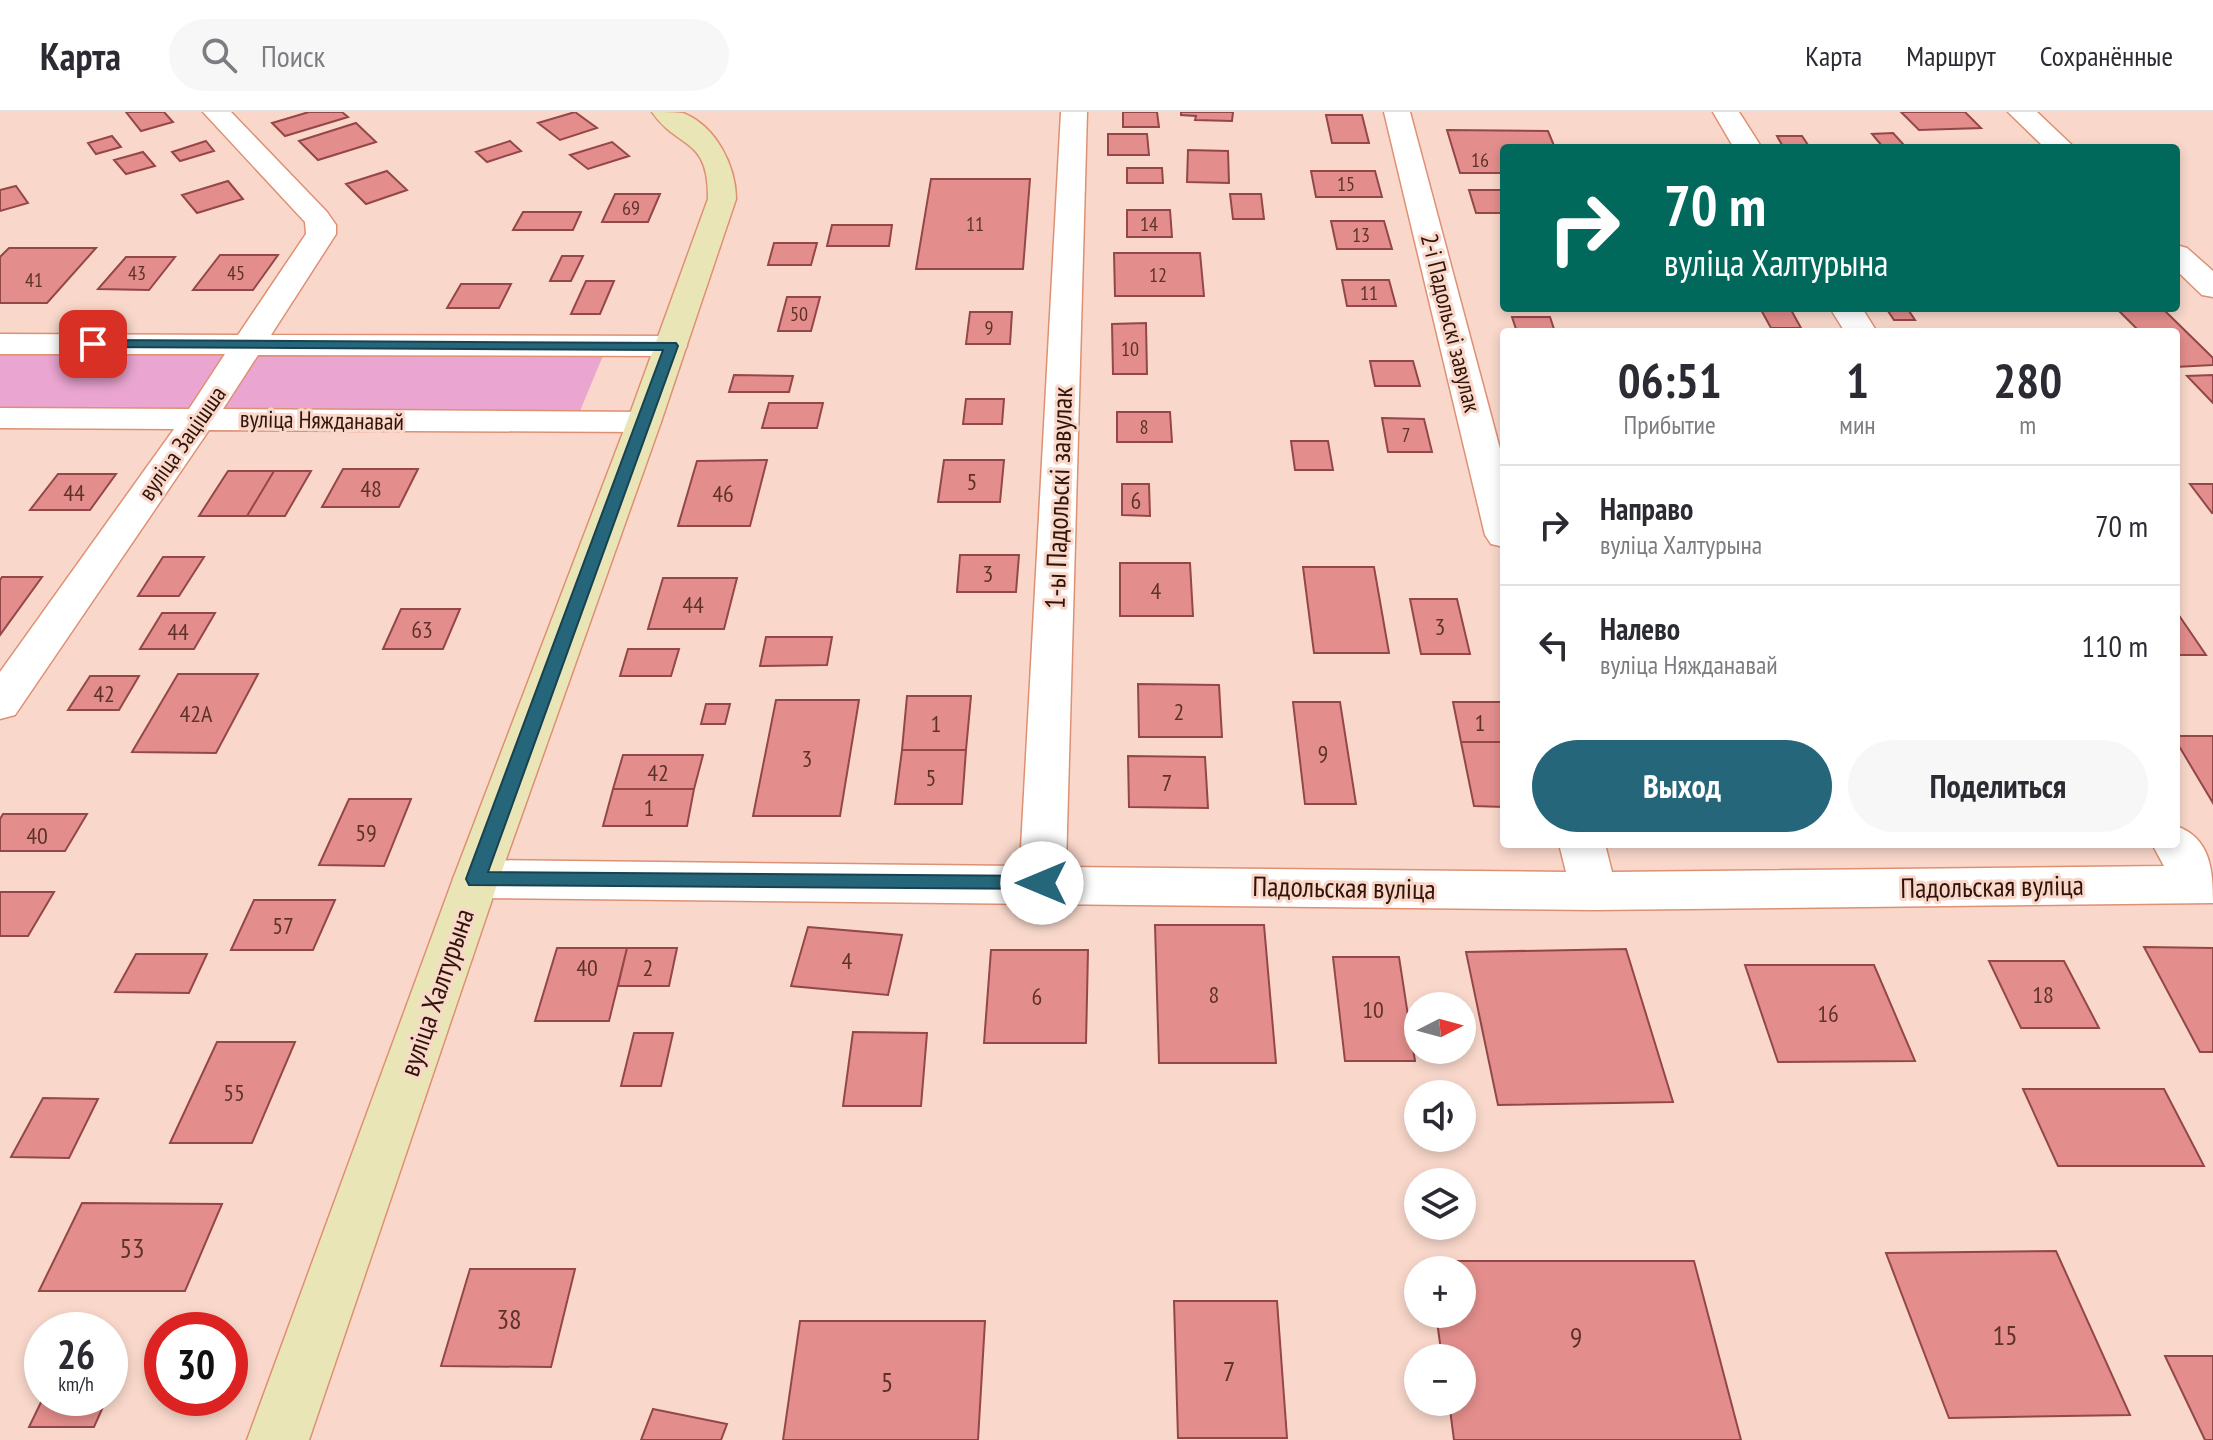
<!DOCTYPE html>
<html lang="ru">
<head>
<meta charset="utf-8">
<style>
  body { margin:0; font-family:"PT Sans Narrow",sans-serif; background:#f7f7f7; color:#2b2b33; height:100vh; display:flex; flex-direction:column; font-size:30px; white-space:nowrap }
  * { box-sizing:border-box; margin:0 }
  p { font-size:26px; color:#7c7c81 }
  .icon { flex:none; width:44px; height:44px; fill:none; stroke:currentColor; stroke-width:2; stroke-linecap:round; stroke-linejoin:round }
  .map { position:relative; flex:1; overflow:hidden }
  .sheet { position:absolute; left:1500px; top:216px; width:680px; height:520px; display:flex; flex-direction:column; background:#fff; border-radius:8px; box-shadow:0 4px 12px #0003 }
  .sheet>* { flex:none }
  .hud { position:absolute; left:1500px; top:32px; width:680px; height:168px; border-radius:8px; box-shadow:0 4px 12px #0003; background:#00695c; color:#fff; overflow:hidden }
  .needle { width:52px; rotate:84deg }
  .buttons { position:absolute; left:1404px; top:880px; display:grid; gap:16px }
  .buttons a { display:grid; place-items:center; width:72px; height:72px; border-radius:50%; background:#fff; box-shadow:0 4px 12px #0003; font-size:40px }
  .speed { position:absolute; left:24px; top:1200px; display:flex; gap:16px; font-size:40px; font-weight:700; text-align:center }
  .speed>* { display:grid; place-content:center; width:104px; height:104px; border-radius:50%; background:#fff; box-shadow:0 4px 12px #0003; line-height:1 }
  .speed small { font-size:20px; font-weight:400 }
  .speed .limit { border:12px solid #d22; background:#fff; color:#111 }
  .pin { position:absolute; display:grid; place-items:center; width:68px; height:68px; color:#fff; margin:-34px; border-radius:16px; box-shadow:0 4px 12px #0006 }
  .me { position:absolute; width:88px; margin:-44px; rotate:270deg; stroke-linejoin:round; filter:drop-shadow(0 0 6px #0008) }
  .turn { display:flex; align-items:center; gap:28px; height:168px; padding:0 32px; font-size:36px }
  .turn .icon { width:104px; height:104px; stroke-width:2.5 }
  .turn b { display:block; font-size:56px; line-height:68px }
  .eta { display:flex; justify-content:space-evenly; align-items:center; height:136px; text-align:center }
  .eta b { font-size:48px; font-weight:700; line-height:56px }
  .action { display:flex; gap:16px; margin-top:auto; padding:16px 32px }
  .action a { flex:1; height:92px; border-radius:48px; background:#25667a; color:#fff; font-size:32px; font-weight:700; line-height:92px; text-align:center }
  .action a+a { background:#f7f7f7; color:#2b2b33 }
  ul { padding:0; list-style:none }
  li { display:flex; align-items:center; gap:24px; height:120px; padding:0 32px; border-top:2px solid #e1e1e2 }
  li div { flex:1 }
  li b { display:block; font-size:30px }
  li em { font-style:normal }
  header { display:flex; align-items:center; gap:48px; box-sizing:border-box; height:112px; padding:0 40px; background:#fff; border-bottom:2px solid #e1e1e2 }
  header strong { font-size:38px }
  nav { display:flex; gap:44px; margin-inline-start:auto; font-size:28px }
  .search { width:560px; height:72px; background:#f7f7f7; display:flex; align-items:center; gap:20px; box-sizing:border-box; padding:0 28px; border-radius:44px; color:#7c7c81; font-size:30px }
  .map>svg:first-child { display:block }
  .green { fill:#eaa5d0 }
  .building { fill:#e38e8c; stroke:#944748; stroke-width:2 }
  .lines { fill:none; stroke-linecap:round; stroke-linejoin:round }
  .street-casing { stroke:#de9073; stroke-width:3 }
  .secondary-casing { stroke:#de9073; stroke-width:3 }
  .street { fill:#fff; fill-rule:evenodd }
  .secondary { fill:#eae5b7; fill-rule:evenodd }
  .route { fill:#25667a; stroke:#18424f; stroke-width:2 }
  .labels { text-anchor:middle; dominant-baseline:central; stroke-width:6; stroke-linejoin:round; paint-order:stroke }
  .far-number-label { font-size:20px; fill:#5e3229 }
  .far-street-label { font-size:24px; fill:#311408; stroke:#f9d8cb }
  .number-label { font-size:24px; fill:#5e3229 }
  .street-label { font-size:28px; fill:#311408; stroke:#f9d8cb }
  .near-number-label { font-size:28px; fill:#5e3229 }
</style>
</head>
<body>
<header>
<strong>Карта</strong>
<div class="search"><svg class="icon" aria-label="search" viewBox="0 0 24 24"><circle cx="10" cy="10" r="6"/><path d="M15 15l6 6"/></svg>Поиск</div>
<nav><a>Карта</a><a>Маршрут</a><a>Сохранённые</a></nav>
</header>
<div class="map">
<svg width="2213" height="1328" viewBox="0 0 2213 1328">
  <rect width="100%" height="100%" fill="#f9d8cb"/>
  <path class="green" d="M0 232 607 234 575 311 0 306Z"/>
  <path class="building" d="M126 0H164L173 10 141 19Z
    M309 0H342L348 5 285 24 272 11Z
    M575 0 597 16 560 28 538 11Z
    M1123 0H1157L1159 15H1123Z
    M1181 0H1233L1232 9 1195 8 1196 4 1181 3Z
    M1901 0H1965L1981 16 1919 18Z
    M1326 3H1362L1369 31H1332Z
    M356 11 376 30 318 48 299 29Z
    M1447 18 1548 19 1555 36H1504V61H1460Z
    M1893 21 1904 33 1882 34 1872 22Z
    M1108 22H1147L1149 43H1108Z
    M112 24 121 35 96 42 88 31Z
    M1777 24H1802L1808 33H1782Z
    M206 29 214 39 180 49 172 40Z
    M510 29 521 39 487 50 476 40Z
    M612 30 629 44 588 57 570 43Z
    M1188 38 1228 39 1229 71 1187 70Z
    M143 40 155 54 126 62 114 48Z
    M1127 56H1162L1163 71H1127Z
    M387 59 407 78 366 92 346 72Z
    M1311 59H1375L1382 85H1316Z
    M931 67H1030L1023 157H916Z
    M228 69 243 87 197 101 182 83Z
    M16 74 28 91 0 99V78Z
    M1469 78H1504V101H1476Z
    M615 82H660L648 110H602Z
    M1230 82H1261L1264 107H1233Z
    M1127 98H1170L1172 125H1127Z
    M523 100H581L573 118H513Z
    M1331 109H1384L1392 137H1337Z
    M832 113H892L889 134H827Z
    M774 131H817L811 153H768Z
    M9 136H96L47 191H0V145Z
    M1114 141H1200L1204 184H1115Z
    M220 143H278L253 178H193Z
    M562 144H583L571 169H550Z
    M126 145H175L149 178 98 177Z
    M1342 168H1389L1396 194H1347Z
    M586 169H614L600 202H571Z
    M461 172H511L499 196H447Z
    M787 185H820L811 219H778Z
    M1760 196H1790L1801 216H1771Z
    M1886 196H1907L1915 208H1894Z
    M2116 196H2162L2213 246V253L2176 255V220H2140Z
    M970 200H1012L1010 232H966Z
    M1512 205H1550L1555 220H1517Z
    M1146 211 1147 262H1113L1112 212Z
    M1370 249H1413L1420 274H1375Z
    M734 263 793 264 789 280H729Z
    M2213 263V291L2187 264Z
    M966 287H1004L1002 312H963Z
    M769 291H823L817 316H762Z
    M1117 300H1170L1172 330H1117Z
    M1382 306 1424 307 1432 340H1388Z
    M1291 329H1328L1333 358H1295Z
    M767 348 750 414H678L697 349Z
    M944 348H1004L1000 390H938Z
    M343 357H418L399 395H322Z
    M228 359H274L247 404H199Z
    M274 359H311L285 404H247Z
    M58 362H116L90 398H30Z
    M1122 372H1149L1150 404 1122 403Z
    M2190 372H2213V401H2212Z
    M960 443H1019L1016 480H957Z
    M163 445H204L179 484H138Z
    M1120 451H1190L1193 504H1120Z
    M1303 455H1374L1389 541H1314Z
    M2 465H42L0 523V468Z
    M663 466H737L724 517H648Z
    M1410 487H1457L1470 542H1421Z
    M401 497H460L443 537H383Z
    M2176 499 2206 543H2176Z
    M162 501H215L194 537H140Z
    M766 525H832L827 553 760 554Z
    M628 537H679L671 564H620Z
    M178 562H258L216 641 132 640Z
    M90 564H139L119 598H68Z
    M1138 572 1219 573 1222 625H1139Z
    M907 584H971L966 638H902Z
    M776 588H859L840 704H753Z
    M1293 590H1340L1356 692H1305Z
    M1453 590H1504V630H1461Z
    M706 592H730L725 612H701Z
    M2176 624H2213V691L2176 629Z
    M1461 630H1504V695L1474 694Z
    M902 638H966L962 692H895Z
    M623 643H703L694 677H613Z
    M1128 644 1205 645 1208 696 1129 695Z
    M613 677H694L687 714H603Z
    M349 687H411L384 754 319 753Z
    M3 702H87L65 739H0V707Z
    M0 780H54L28 824H0Z
    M254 788H335L313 838H231Z
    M1155 813H1264L1276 951H1159Z
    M808 815 902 823 888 883 791 874Z
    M2144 835 2213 836V940H2200Z
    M557 836H627L609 909H535Z
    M627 836H677L669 874H618Z
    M1626 837 1673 990 1498 993 1466 840Z
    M991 838H1088L1086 931H984Z
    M136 842H207L189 881 115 880Z
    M1333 845H1399L1415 949H1345Z
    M1989 849H2064L2099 916H2021Z
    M1745 853H1874L1915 949 1778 950Z
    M853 920 927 921 921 994H843Z
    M634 921H673L661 974H621Z
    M217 930H295L252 1031H170Z
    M2023 977H2164L2204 1054H2058Z
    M43 986 98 987 69 1046 11 1045Z
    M82 1091 222 1092 185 1179H39Z
    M2056 1139 2130 1303 1949 1306 1886 1141Z
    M1428 1149H1694L1741 1328H1454L1449 1290H1462V1246H1442L1436 1202H1462V1158H1429Z
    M470 1157H575L551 1255 441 1254Z
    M1174 1189H1277L1287 1326H1178Z
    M800 1209H985L978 1328H783Z
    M2165 1244H2213V1328H2205Z
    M43 1286H107L94 1315H29Z
    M653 1297 727 1312 721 1328H641Z"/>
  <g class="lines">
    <defs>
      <path id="street" d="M203 0H231L327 100 336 113V122L271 223 671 224 683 227 687 234 683 241 671 244 258 243 223 297 644 300 656 303 661 310 656 317 644 320 209 318 15 603 0 607V560L174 317 0 316V296L189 297 225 242H0V222L238 223 306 122 305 110Z
        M1061 0H1087L1066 755 1566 760 1559 732H1605L1612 760 2164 754 2152 732H2176V714C2211 726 2213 759 2213 791L1594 798 476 786 459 780 453 767 459 754 476 748 1020 754Z
        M1384 0H1410L1504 352V435L1491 432 1485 423Z
        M1713 0H1739L1762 36H1734Z
        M2008 0H2037L2075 36H2045Z
        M2176 133 2187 136 2213 159V185L2202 183 2176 158Z
        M1830 196H1862L1877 220H1845Z"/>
      <path id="secondary" d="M652 0C661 0 675 0 683 1 716 14 736 54 736 87L661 310 499 767 309 1328H247L453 767 627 310 708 87C709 24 678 38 652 0Z"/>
    </defs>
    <use href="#street" class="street-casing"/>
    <use href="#secondary" class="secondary-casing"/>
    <use href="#street" class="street"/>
    <use href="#secondary" class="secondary"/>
  </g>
  <path class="route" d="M93 228 676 231 678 234 488 760 1042 764 1049 766 1051 771 1049 777 469 773 466 767 663 238 89 235V229Z"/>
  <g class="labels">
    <g class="far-number-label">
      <text x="1480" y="48">16</text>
      <text x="1346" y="72">15</text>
      <text x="631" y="96">69</text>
      <text x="975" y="112">11</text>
      <text x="1149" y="112">14</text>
      <text x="1361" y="123">13</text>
      <text x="137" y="161">43</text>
      <text x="236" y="161">45</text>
      <text x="1158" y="163">12</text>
      <text x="34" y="168">41</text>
      <text x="1369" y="181">11</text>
      <text x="799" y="202">50</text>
      <text x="989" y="216">9</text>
      <text x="1130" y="237">10</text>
      <text x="1144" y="315">8</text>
      <text x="1406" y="323">7</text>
    </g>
    <g class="far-street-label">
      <text transform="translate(1451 211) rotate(76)">2-і Падольскі завулак</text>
      <text transform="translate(322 308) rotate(1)">вуліца Няжданавай</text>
      <text transform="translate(182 331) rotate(-55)">вуліца Зацішша</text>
    </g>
    <g class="number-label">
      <text x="972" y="369">5</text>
      <text x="371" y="376">48</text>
      <text x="74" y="380">44</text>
      <text x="723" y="381">46</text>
      <text x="1136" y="388">6</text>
      <text x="988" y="461">3</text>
      <text x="1156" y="478">4</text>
      <text x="693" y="492">44</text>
      <text x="1440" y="514">3</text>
      <text x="422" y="517">63</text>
      <text x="178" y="519">44</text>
      <text x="104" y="581">42</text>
      <text x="1179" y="599">2</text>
      <text x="196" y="601">42А</text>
      <text x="1480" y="610">1</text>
      <text x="936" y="611">1</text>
      <text x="1323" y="641">9</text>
      <text x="807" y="646">3</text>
      <text x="658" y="660">42</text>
      <text x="931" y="665">5</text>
      <text x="1167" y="670">7</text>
      <text x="649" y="695">1</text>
      <text x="366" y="720">59</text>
      <text x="37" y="723">40</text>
      <text x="283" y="813">57</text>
      <text x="847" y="848">4</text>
      <text x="587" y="855">40</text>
      <text x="648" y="855">2</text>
      <text x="1214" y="882">8</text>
      <text x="2043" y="882">18</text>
      <text x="1037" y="884">6</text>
      <text x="1373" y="897">10</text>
      <text x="1828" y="901">16</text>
      <text x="234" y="980">55</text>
    </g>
    <g class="street-label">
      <text transform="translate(1058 386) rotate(-88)">1-ы Падольскі завулак</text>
      <text transform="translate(1992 774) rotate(-1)">Падольская вуліца</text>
      <text transform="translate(1344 775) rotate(1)">Падольская вуліца</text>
      <text transform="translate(436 880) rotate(-71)">вуліца Халтурына</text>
    </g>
    <g class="near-number-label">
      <text x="132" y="1135">53</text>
      <text x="509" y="1206">38</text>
      <text x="2005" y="1222">15</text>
      <text x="1576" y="1224">9</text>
      <text x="1229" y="1258">7</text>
      <text x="887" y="1269">5</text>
    </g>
  </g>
</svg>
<div class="buttons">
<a><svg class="needle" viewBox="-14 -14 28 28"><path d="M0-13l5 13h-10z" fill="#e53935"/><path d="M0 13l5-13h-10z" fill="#7c7c81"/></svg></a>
<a><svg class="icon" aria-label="sound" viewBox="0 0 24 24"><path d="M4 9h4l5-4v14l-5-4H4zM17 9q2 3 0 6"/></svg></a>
<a><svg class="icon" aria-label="layers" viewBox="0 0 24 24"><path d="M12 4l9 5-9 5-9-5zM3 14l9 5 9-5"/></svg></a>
<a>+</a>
<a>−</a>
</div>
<div class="speed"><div>26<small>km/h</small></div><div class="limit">30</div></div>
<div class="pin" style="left:93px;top:232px;background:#d93025"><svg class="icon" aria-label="arrive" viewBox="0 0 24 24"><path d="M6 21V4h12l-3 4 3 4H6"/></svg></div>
<svg class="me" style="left:1042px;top:771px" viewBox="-20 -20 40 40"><circle r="19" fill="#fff"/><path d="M0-13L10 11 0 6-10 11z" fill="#25667a"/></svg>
<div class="hud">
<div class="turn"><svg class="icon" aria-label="right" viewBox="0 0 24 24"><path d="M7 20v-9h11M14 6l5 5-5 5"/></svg><div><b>70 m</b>вуліца Халтурына</div></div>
</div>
<section class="sheet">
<div class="eta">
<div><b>06:51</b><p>Прибытие</p></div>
<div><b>1</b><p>мин</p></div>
<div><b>280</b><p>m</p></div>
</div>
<ul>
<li><svg class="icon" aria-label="right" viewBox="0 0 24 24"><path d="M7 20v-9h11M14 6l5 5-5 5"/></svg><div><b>Направо</b><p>вуліца Халтурына</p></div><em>70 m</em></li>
<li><svg class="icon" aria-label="left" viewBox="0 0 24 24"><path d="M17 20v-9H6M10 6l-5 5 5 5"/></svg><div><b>Налево</b><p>вуліца Няжданавай</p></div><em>110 m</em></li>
</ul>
<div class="action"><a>Выход</a><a>Поделиться</a></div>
</section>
</div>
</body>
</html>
